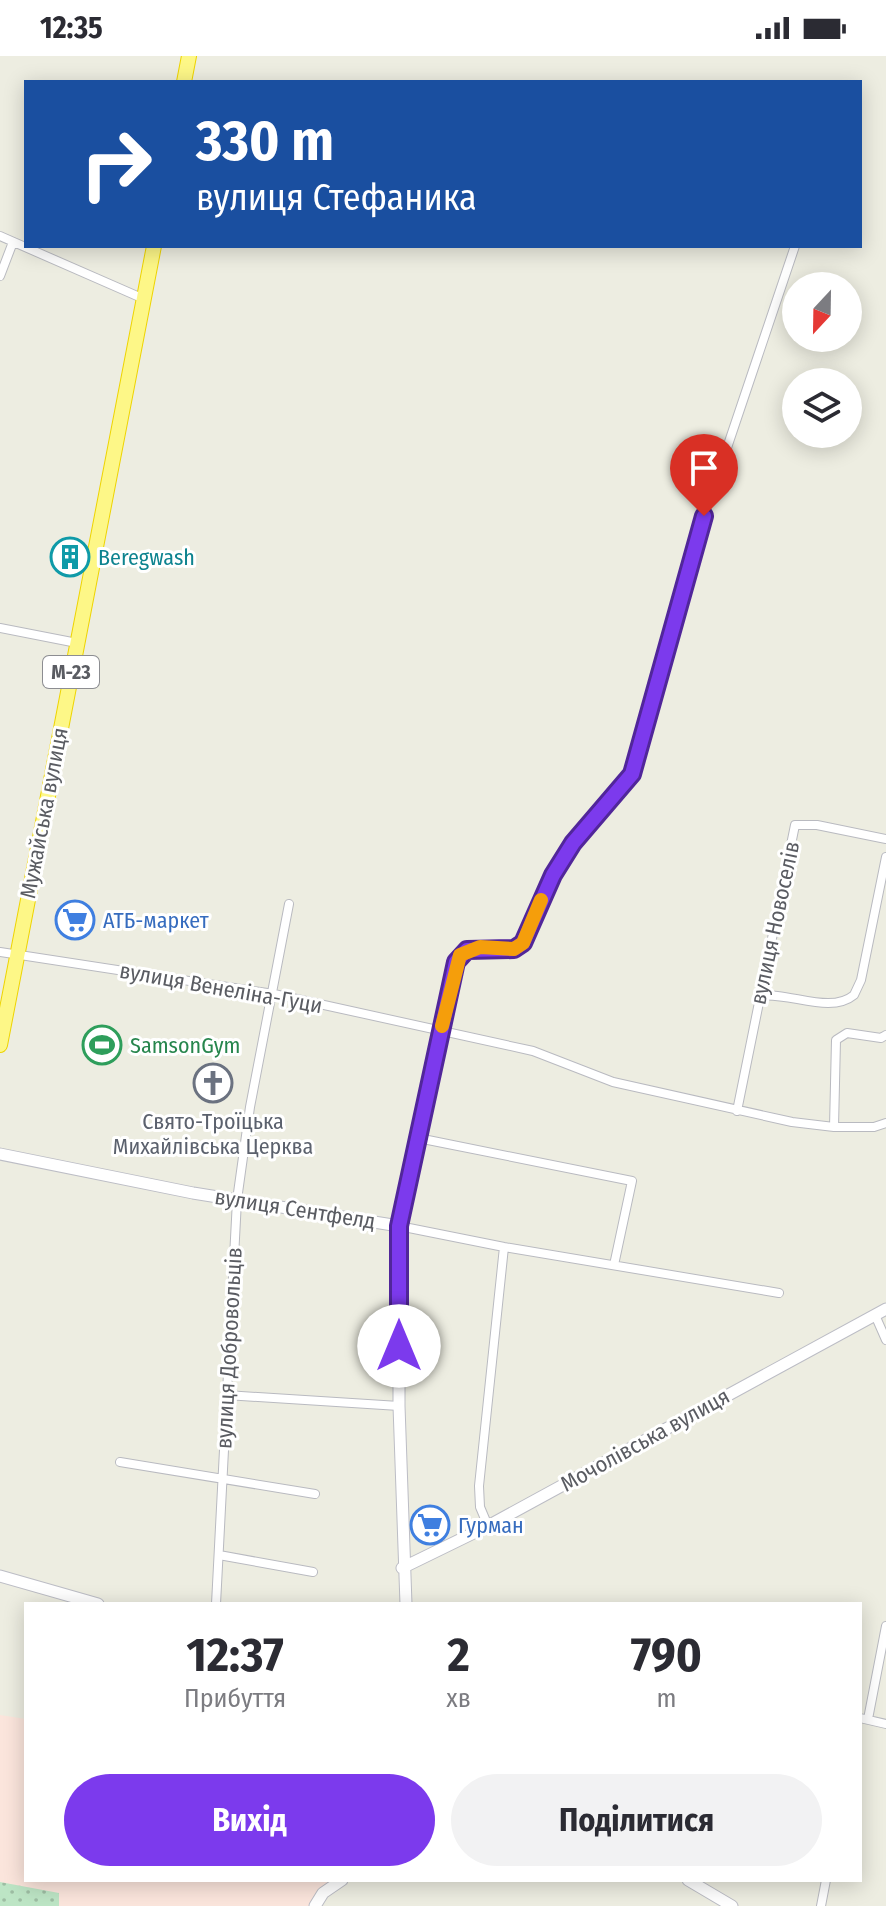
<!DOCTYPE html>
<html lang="uk">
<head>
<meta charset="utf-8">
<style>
  body { margin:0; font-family:"Fira Sans Condensed",sans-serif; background:#f2f2f3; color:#2b2b33; height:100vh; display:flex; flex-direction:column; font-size:30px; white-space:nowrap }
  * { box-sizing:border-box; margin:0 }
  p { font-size:26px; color:#7c7c81 }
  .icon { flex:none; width:44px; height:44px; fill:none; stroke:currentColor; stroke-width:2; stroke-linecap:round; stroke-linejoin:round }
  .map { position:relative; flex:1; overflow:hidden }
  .side { position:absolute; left:24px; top:1546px; width:838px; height:280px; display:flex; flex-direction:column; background:#fff; border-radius:0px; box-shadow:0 4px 20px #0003 }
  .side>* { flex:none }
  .top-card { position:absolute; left:24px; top:24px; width:838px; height:168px; border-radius:0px; box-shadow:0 4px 20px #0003; background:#1a4fa0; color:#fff; overflow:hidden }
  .needle { width:52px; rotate:202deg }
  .controls { position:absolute; left:782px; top:216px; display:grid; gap:16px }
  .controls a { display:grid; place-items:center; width:80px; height:80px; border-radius:50%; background:#fff; box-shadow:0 4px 20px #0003; font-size:40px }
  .pin { position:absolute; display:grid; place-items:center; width:68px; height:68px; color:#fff; margin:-82px -34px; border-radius:50% 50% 50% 0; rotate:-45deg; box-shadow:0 0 8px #0007 }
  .pin .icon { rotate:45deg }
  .me { position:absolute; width:88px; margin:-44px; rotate:0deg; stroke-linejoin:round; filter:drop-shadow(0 0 6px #0008) }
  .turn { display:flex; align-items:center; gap:28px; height:168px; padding:0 40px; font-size:36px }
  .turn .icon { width:104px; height:104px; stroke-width:2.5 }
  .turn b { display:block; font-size:56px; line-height:68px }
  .eta { display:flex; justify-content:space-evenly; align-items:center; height:136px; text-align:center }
  .eta b { font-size:48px; font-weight:700; line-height:56px }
  .action { display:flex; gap:16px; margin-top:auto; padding:16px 40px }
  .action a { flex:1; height:92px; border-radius:48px; background:#7c3aed; color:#fff; font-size:32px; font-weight:700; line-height:92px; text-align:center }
  .action a+a { background:#f2f2f3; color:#2b2b33 }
  .status { display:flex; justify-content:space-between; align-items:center; height:56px; padding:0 40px; background:#fff; direction:ltr }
  .status svg { height:22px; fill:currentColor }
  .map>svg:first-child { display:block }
  .medical { fill:#fbe5dc }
  .park { fill:url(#park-dots) }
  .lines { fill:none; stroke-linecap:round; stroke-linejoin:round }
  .street-casing { stroke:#b9bac0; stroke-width:10 }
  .secondary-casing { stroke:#bcbdc5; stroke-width:13 }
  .highway-casing { stroke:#eed400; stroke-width:16 }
  .street { stroke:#fff; stroke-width:8 }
  .secondary { stroke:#fff; stroke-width:11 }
  .highway { stroke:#fdf787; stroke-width:14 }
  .route-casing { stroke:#51269a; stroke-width:20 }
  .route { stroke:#7c3aed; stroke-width:14 }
  .slow { stroke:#f59e0b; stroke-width:14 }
  .labels { text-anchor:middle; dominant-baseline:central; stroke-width:6; stroke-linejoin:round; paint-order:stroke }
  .shield { fill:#fff; stroke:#8c8d91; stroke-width:2 }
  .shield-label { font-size:20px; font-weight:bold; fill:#5a5c62 }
  .culture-label { font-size:22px; fill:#0d838f; stroke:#fff; text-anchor:start }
  .street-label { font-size:22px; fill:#5a5c62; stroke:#fff }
  .shop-label { font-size:22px; fill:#366cbe; stroke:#fff; text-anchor:start }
  .leisure-label { font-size:22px; fill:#27864d; stroke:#fff; text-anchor:start }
  .worship-label { font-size:22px; fill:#5b616d; stroke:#fff }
</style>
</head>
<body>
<div class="status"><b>12:35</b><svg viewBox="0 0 49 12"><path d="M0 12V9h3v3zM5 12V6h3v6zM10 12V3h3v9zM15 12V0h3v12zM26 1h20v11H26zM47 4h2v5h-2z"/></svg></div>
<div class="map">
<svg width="886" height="1850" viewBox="0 0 886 1850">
  <defs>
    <pattern id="park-dots" width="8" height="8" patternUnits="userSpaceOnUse" patternTransform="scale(2)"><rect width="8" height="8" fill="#bde5c5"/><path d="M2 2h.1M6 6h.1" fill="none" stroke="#9dbda3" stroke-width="1.8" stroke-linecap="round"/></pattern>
  </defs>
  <rect width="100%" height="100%" fill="#edede1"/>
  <path class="medical" d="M0 1659 26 1663V1824H331L319 1834 309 1850H0Z"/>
  <path class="park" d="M0 1826 59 1837V1850H0Z"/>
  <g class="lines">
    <defs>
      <path id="street" d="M0 180 144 243
        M0 220 13 186
        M0 572 77 587
        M0 896 274 938 533 995 613 1026 792 1066 834 1071H874L886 1067
        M759 940C788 935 830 959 854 939L861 924 886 801
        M737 1055 795 769H817L886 783
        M834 1071 836 984 847 977 881 982 886 979
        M418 1082 632 1125 614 1209
        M779 1237 504 1191 399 1170 456 906 467 894 514 893 523 887 553 819 573 787 632 718 704 460 795 190
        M875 1259 886 1284
        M226 1339 399 1350
        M120 1406 315 1438
        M488 1470 480 1451 479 1430 504 1191
        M219 1499 313 1516
        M216 1548 237 1144 250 1051 289 848
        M860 1662 886 1668
        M868 1663 886 1570
        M821 1850 826 1824"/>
      <path id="secondary" d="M0 1098 193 1137 399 1170V1350L406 1548
        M402 1512 488 1470 886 1253
        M0 1520 98 1548
        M688 1824 732 1850
        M315 1850 323 1837 342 1824"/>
      <path id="highway" d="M184 26 189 0
        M0 989 154 190"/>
    </defs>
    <use href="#street" class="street-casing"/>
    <use href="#secondary" class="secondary-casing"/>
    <use href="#highway" class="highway-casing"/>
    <use href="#street" class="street"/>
    <use href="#secondary" class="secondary"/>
    <use href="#highway" class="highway"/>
  </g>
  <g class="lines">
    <defs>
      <path id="route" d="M399 1290V1170L456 906 467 894 514 893 523 887 553 819 573 787 632 718 704 460"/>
    </defs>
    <use href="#route" class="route-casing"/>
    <use href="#route" class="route"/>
    <path class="slow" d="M442 970 460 899 480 891 514 893 523 887 541 844"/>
  </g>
  <defs>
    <symbol id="building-ring" viewBox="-11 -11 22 22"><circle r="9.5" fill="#fff" stroke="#0f9aa8" stroke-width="1.5"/><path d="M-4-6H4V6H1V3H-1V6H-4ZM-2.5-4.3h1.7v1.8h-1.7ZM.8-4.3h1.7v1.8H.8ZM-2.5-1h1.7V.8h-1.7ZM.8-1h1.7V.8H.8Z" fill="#0f9aa8"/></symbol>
    <symbol id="supermarket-ring" viewBox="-11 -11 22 22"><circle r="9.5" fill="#fff" stroke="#3f7fe0" stroke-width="1.5"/><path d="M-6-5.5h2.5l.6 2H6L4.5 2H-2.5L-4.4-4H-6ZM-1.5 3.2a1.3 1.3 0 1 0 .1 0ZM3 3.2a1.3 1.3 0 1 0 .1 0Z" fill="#3f7fe0"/></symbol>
    <symbol id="stadium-ring" viewBox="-11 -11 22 22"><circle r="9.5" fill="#fff" stroke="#2e9e5b" stroke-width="1.5"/><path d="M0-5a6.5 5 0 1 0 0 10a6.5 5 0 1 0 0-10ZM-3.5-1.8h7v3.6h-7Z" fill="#2e9e5b"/></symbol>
    <symbol id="church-ring" viewBox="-11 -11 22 22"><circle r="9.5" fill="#fff" stroke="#6b7280" stroke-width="1.5"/><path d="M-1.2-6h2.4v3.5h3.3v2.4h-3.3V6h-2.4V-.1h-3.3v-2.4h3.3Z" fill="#6b7280"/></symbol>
  </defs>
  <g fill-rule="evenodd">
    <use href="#building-ring" x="48" y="479" width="44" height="44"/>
    <use href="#supermarket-ring" x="53" y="842" width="44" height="44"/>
    <use href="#stadium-ring" x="80" y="967" width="44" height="44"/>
    <use href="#church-ring" x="191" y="1005" width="44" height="44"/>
    <use href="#supermarket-ring" x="408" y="1447" width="44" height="44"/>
  </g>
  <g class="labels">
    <rect class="shield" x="43" y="600" width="56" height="32" rx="6"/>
    <g class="shield-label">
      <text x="71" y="616">М-23</text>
    </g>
    <g class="culture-label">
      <text x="98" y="501">Beregwash</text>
    </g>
    <g class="street-label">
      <text transform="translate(44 757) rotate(-79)">Мужайська вулиця</text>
      <text transform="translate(775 867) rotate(-78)">вулиця Новоселів</text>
      <text transform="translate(221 932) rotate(10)">вулиця Венеліна-Гуци</text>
      <text transform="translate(295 1153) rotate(9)">вулиця Сентфелд</text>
      <text transform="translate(229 1292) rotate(-87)">вулиця Добровольців</text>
      <text transform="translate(645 1384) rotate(-29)">Мочолівська вулиця</text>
    </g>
    <g class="shop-label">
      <text x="103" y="864">АТБ-маркет</text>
      <text x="458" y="1469">Гурман</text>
    </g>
    <g class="leisure-label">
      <text x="130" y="989">SamsonGym</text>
    </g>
    <g class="worship-label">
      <text x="213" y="1065">Свято-Троїцька<tspan x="213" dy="25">Михайлівська Церква</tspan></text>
    </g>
  </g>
</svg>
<div class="controls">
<a><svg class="needle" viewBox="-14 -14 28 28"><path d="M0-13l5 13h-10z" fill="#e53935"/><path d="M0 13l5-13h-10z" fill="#7c7c81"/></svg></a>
<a><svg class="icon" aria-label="layers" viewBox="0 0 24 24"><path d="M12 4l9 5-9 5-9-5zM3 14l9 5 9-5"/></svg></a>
</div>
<div class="pin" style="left:704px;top:460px;background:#d93025"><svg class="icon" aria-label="arrive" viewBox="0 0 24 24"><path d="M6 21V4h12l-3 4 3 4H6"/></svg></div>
<svg class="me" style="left:399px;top:1290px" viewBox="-20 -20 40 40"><circle r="19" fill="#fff"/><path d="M0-13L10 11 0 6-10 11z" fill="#7c3aed"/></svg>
<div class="top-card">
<div class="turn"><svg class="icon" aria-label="right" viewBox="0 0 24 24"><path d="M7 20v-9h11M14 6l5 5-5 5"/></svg><div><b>330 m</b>вулиця Стефаника</div></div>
</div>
<section class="side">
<div class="eta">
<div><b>12:37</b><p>Прибуття</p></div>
<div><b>2</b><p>хв</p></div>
<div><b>790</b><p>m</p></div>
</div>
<div class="action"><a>Вихід</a><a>Поділитися</a></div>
</section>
</div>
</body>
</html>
